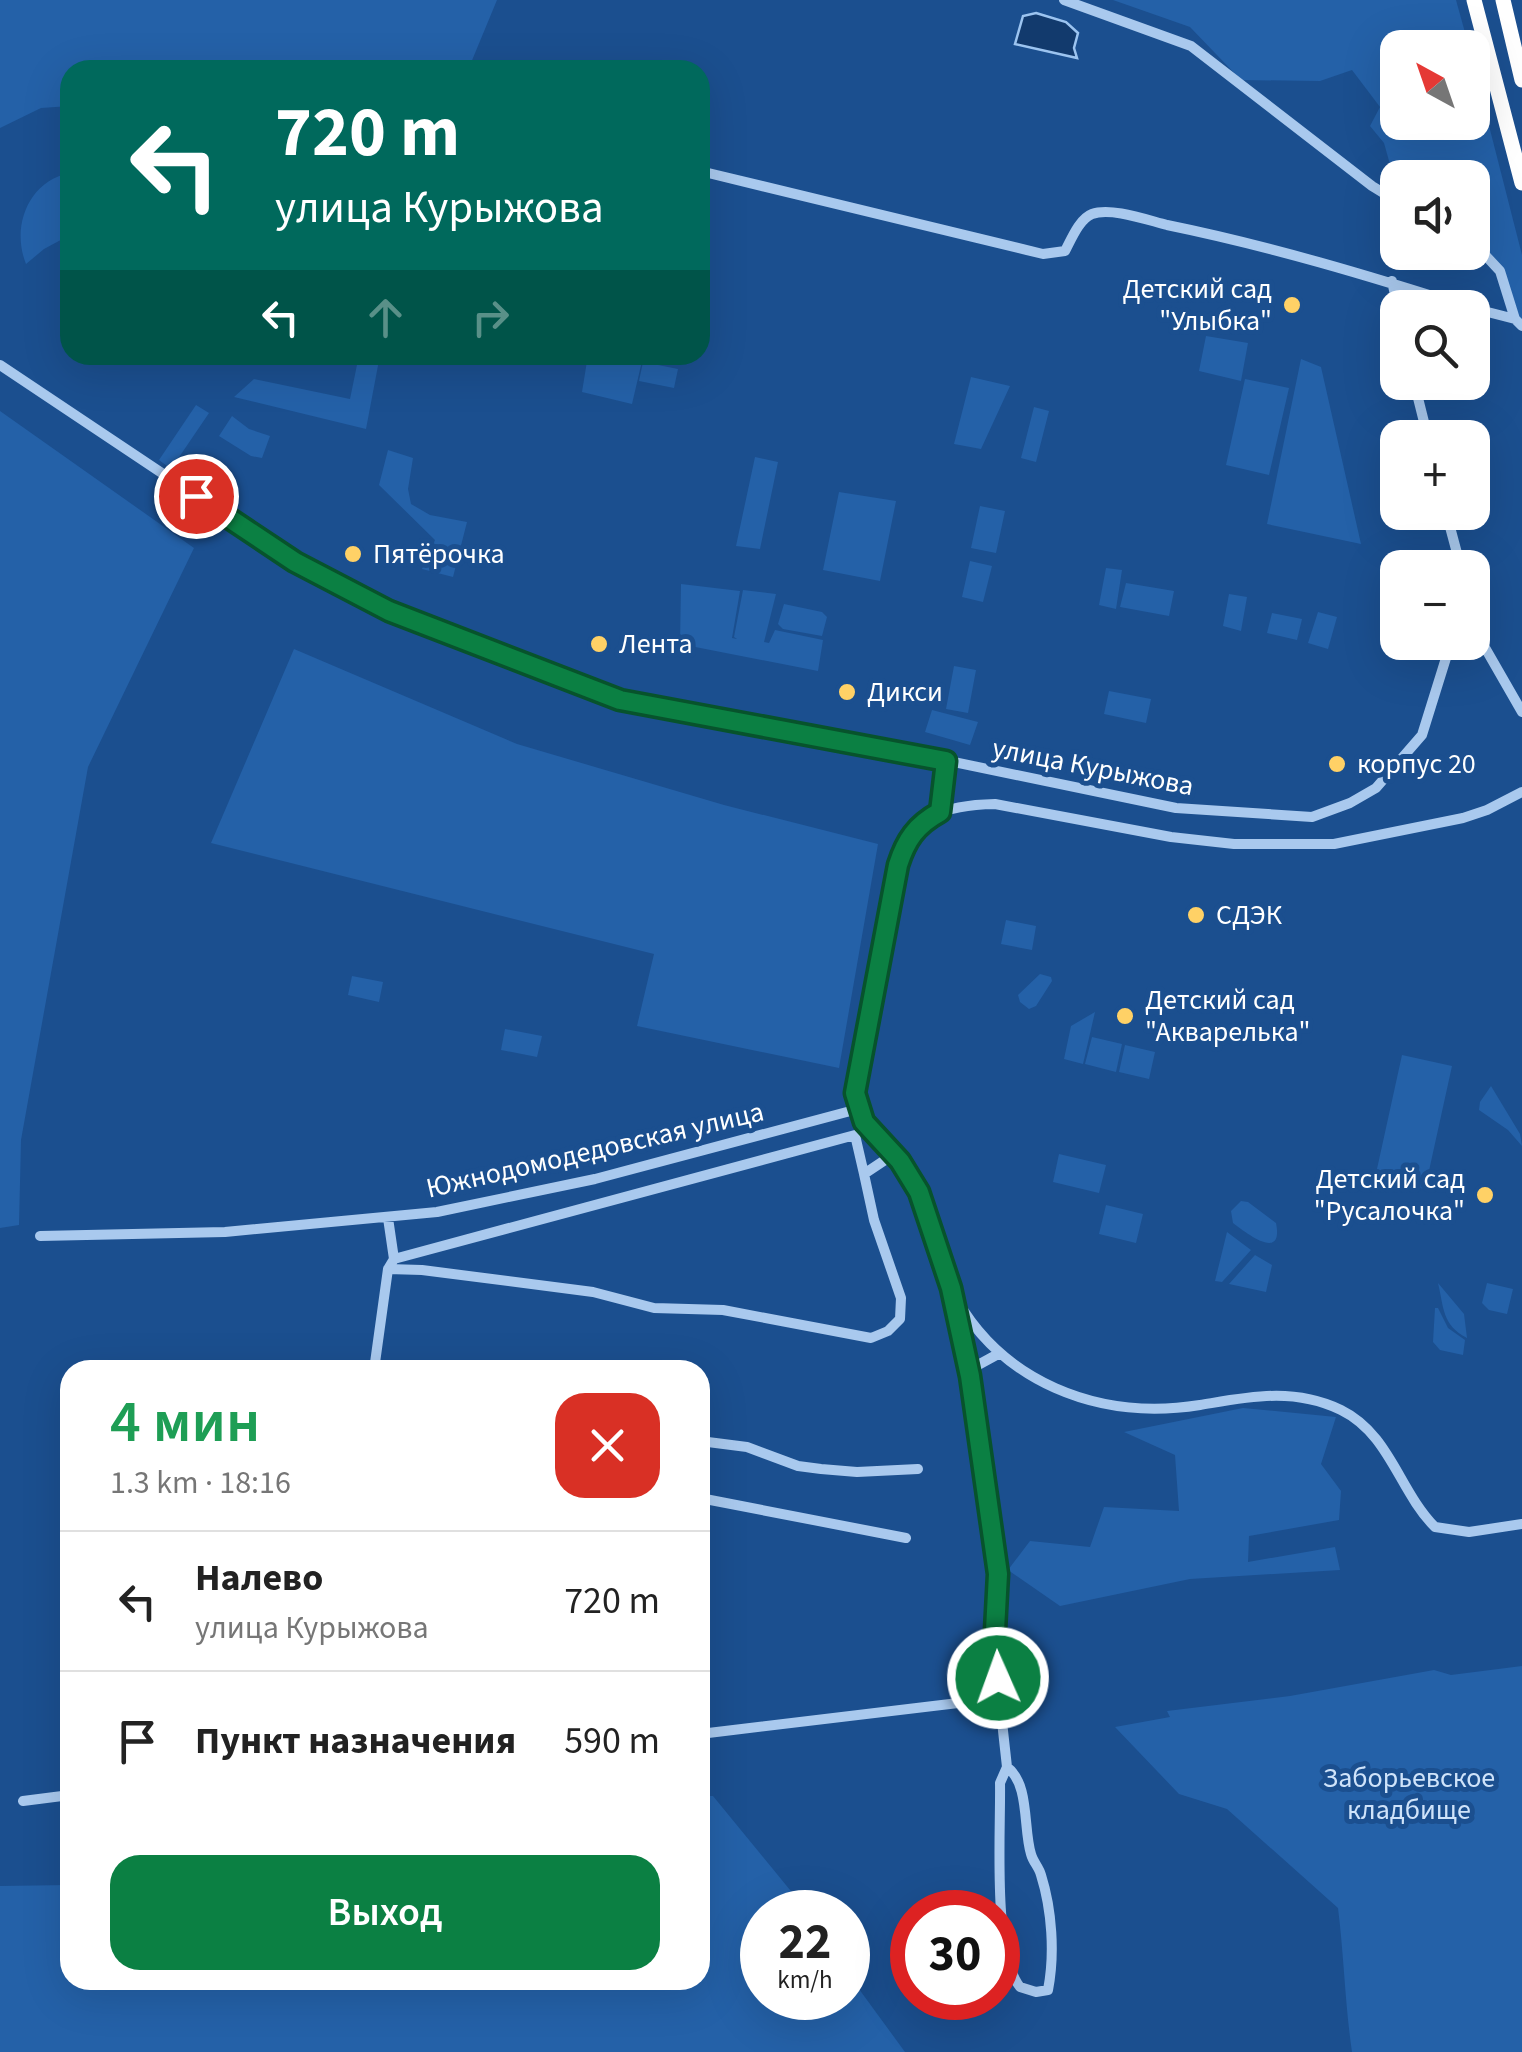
<!DOCTYPE html>
<html lang="ru">
<head>
<meta charset="utf-8">
<style>
  body { margin:0; font-family:"Source Sans 3",sans-serif; background:#f2f2f2; color:#222; height:100vh; display:flex; flex-direction:column; font-size:38px; white-space:nowrap }
  * { box-sizing:border-box; margin:0 }
  p { font-size:32px; color:#767676 }
  .icon { flex:none; width:55px; height:55px; fill:none; stroke:currentColor; stroke-width:2; stroke-linecap:round; stroke-linejoin:round }
  .map { position:relative; flex:1; overflow:hidden }
  .sheet { position:absolute; left:60px; top:1360px; width:650px; height:630px; display:flex; flex-direction:column; background:#fff; border-radius:30px; box-shadow:0 10px 40px #0002 }
  .sheet>* { flex:none }
  .guide { position:absolute; left:60px; top:60px; width:650px; height:305px; border-radius:30px; box-shadow:0 10px 40px #0002; background:#00695c; color:#fff; overflow:hidden }
  .needle { width:65px; rotate:320deg }
  .fabs { position:absolute; left:1380px; top:30px; display:grid; gap:20px }
  .fabs a { display:grid; place-items:center; width:110px; height:110px; border-radius:20px; background:#fff; box-shadow:0 10px 40px #0002; font-size:50px }
  .speed { position:absolute; left:740px; top:1890px; display:flex; gap:20px; font-size:50px; font-weight:700; text-align:center }
  .speed>* { display:grid; place-content:center; width:130px; height:130px; border-radius:50%; background:#fff; box-shadow:0 10px 40px #0002; line-height:1 }
  .speed small { font-size:25px; font-weight:400 }
  .speed .limit { border:15px solid #d22; background:#fff; color:#111 }
  .pin { position:absolute; display:grid; place-items:center; width:85px; height:85px; color:#fff; margin:-42px; border:5px solid #fff; border-radius:50%; box-shadow:0 2px 10px #0007 }
  .me { position:absolute; width:110px; margin:-55px; rotate:358deg; stroke-linejoin:round; filter:drop-shadow(0 0 8px #0008) }
  .turn { display:flex; align-items:center; gap:35px; height:210px; padding:0 50px; font-size:45px }
  .turn .icon { width:130px; height:130px; stroke-width:2.5 }
  .turn b { display:block; font-size:70px; line-height:85px }
  .lanes { display:flex; align-items:center; height:95px; padding:0 50px; background:#0003; justify-content:center; gap:50px; direction:ltr }
  .lanes .off { opacity:.35 }
  .round { display:grid; place-items:center; flex:none; width:105px; height:105px; border-radius:30px; background:#f2f2f2 }
  .overview { display:flex; align-items:center; justify-content:space-between; height:170px; padding:0 50px }
  h1 { font-size:60px; font-weight:600; line-height:75px; color:#1e9e55 }
  .primary-button { display:flex; gap:20px; margin-top:auto; padding:20px 50px }
  .primary-button a { flex:1; height:115px; border-radius:30px; background:#0b8043; color:#fff; font-size:40px; font-weight:600; line-height:115px; text-align:center }
  ul { padding:0; list-style:none }
  li { display:flex; align-items:center; gap:30px; height:140px; padding:0 50px; border-top:2px solid #e0e0e0 }
  li div { flex:1 }
  li b { display:block; font-size:38px }
  li em { font-style:normal }
  .map>svg:first-child { display:block }
  .green { fill:#2461a8 }
  .water { fill:#123a6d; stroke:#9cc4f0; stroke-width:2.5 }
  .lines { fill:none; stroke-linecap:round; stroke-linejoin:round }
  .minor { stroke:#a9c9ee; stroke-width:10 }
  .highway { stroke:#fff; stroke-width:15 }
  .route-casing { stroke:#07532c; stroke-width:25 }
  .route { stroke:#0b8043; stroke-width:18 }
  .poi-dot { fill:#ffd166; stroke:#1b4f8f; stroke-width:4 }
  .labels { text-anchor:middle; dominant-baseline:central; stroke-width:10; stroke-linejoin:round; paint-order:stroke }
  .poi-label { font-size:28px; fill:#fff; stroke:#1b4f8f; text-anchor:start }
  .street-label { font-size:28px; fill:#fff; stroke:#1b4f8f }
  .park-label { font-size:28px; fill:#cfe3fa; stroke:#1b4f8f }
</style>
</head>
<body>
<div class="map">
<svg width="1522" height="2052" viewBox="0 0 1522 2052">
  <rect width="100%" height="100%" fill="#1b4f8f"/>
  <path class="green" d="M0 0H497L468 70H70V106L41 108 0 128Z
    M1113 0H1456L1469 47 1398 48V122H1472L1473 63 1522 255V323L1502 269 1473 235 1472 178H1398L1397 186 1383 178 1391 168 1384 143 1370 126 1380 107 1352 70 1320 81 1241 80 1190 27Z
    M70 173V235L44 249 26 264C11 227 28 181 70 173Z
    M1206 336 1248 343 1241 381 1199 371Z
    M359 355H380L366 429 234 397 254 379 350 399Z
    M588 355H619L642 361 632 404 582 392Z
    M1301 359 1321 367 1361 544 1267 524Z
    M643 362 678 369 674 388 639 381Z
    M971 377 1010 386 981 449 954 444Z
    M1245 379 1289 388 1269 475 1226 465Z
    M196 405 209 413 171 469 159 460Z
    M1034 407 1049 411 1036 462 1021 458Z
    M0 411 194 548 88 767 21 1140 19 1225 0 1228Z
    M232 416 249 429 270 436 262 458 251 456 219 436Z
    M388 450 413 458 408 489 411 504 430 515 467 522 453 577 422 569 435 540 379 485Z
    M755 457 778 462 760 549 736 546Z
    M839 492 896 501 880 581 823 570Z
    M980 506 1005 511 996 553 971 548Z
    M970 561 992 566 983 602 962 597Z
    M1106 568 1122 570 1116 609 1099 605Z
    M1126 583 1174 591 1169 616 1120 607Z
    M681 584 740 591 732 638 737 639 734 637 743 590 776 594 764 642 769 643 775 630 823 640 818 671 680 644Z
    M1229 594 1247 597 1241 631 1223 626Z
    M784 604 822 612 827 617 822 636 783 629 778 624Z
    M1318 612 1337 617 1328 649 1308 643Z
    M1272 613 1302 619 1297 640 1267 633Z
    M294 649 517 744 724 805 878 844 839 1068 637 1026 654 954 211 843Z
    M954 666 976 670 968 713 946 709Z
    M1109 691 1151 699 1146 723 1104 714Z
    M932 710 978 722 970 745 925 732Z
    M1006 920 1036 926 1032 950 1001 944Z
    M1040 974 1051 977 1052 981 1036 1006 1029 1009 1020 1002 1018 995Z
    M352 976 383 982 379 1002 348 995Z
    M1095 1012 1083 1064 1064 1059 1071 1026Z
    M505 1029 542 1036 537 1057 501 1050Z
    M1092 1037 1122 1044 1116 1072 1085 1064Z
    M1125 1045 1155 1052 1149 1079 1119 1072Z
    M1402 1055 1452 1066 1425 1189 1375 1178Z
    M1491 1086 1520 1134 1522 1146 1508 1130 1479 1110 1480 1102Z
    M1059 1154 1106 1165 1099 1193 1053 1182Z
    M1241 1201 1248 1202 1276 1223C1284 1263 1245 1232 1233 1223L1231 1211Z
    M1106 1205 1143 1214 1136 1243 1099 1234Z
    M1227 1232 1251 1250 1222 1282 1215 1281Z
    M1255 1255 1272 1265 1266 1292 1229 1284Z
    M1438 1283 1464 1314 1467 1338C1442 1325 1444 1308 1438 1283Z
    M1487 1283 1513 1289 1507 1314 1489 1310 1482 1303Z
    M1435 1308H1438L1448 1328 1465 1340 1463 1355 1440 1350 1433 1342Z
    M1243 1408 1336 1417 1321 1464 1341 1491 1339 1520 1249 1536 1248 1562 1335 1547 1340 1570 1190 1579 1060 1606 1008 1570 1030 1541 1090 1547 1104 1507 1179 1511 1175 1455 1124 1432Z
    M1522 1666V2052H1352C1345 2004 1344 1956 1338 1908L1227 1809 1179 1794 1115 1727 1170 1717 1167 1711 1290 1696 1434 1670 1451 1675Z
    M700 1796H713L808 1912H762V1998H848V1974L905 2052H0V1886L70 1885V1980H700Z"/>
  <path class="water" d="M1036 13 1066 22 1078 33 1074 48 1077 58 1015 44 1023 16Z"/>
  <g class="lines">
    <path class="minor" d="M1064 0 1191 46 1372 186 1398 202
      M700 171 1043 254 1065 251C1071 240 1079 219 1092 214 1111 207 1147 220 1167 225 1270 246 1370 276 1470 308
      M1472 241 1500 271 1515 319 1522 326
      M1392 281 1398 309
      M1472 308 1515 319
      M0 365 295 562 389 611 546 674 619 700 862 743 1176 808 1312 817 1350 803 1376 788 1422 735 1451 642
      M1414 382 1428 438
      M1446 512 1461 568
      M1472 625 1522 712
      M1522 792 1487 810 1463 818 1334 844H1234L1171 837 995 804C945 805 915 814 898 865L855 1093C863 1135 905 1154 920 1193 931 1224 936 1258 950 1287 998 1383 1099 1421 1200 1405 1249 1397 1293 1387 1341 1410 1390 1434 1399 1491 1435 1527L1469 1532 1522 1524
      M940 812 945 761
      M388 1218 394 1259
      M40 1236 225 1232 437 1212 595 1179 858 1109
      M388 1269 422 1270 593 1292 654 1308 723 1310 871 1338 888 1331 900 1319 901 1298 874 1220 864 1174
      M953 1297 970 1377 998 1574 994 1649 1007 1767 1000 1783C1001 1830 992 1952 1020 1987L1036 1992 1048 1990C1055 1954 1052 1910 1041 1875 1039 1867 1033 1862 1031 1854 1023 1829 1030 1784 1007 1767
      M374 1370 388 1269 394 1259 855 1135 864 1174 894 1154
      M970 1377 978 1365 1000 1353
      M700 1441 747 1447 798 1466 821 1469 857 1472 918 1469
      M700 1498 906 1538
      M700 1734 1000 1698
      M23 1801 70 1795"/>
    <path class="highway" d="M1474 0 1522 183
      M1503 0 1522 80"/>
  </g>
  <g class="lines">
    <defs>
      <path id="route" d="M196 496 295 562 389 611 620 700 946 761 940 812C916 825 906 840 898 865L855 1093 864 1122 900 1161 919 1192 951 1288 970 1376 998 1574 994 1649 998 1678"/>
    </defs>
    <use href="#route" class="route-casing"/>
    <use href="#route" class="route"/>
  </g>
  <g class="poi-dot">
    <circle cx="1292" cy="305" r="10"/>
    <circle cx="353" cy="554" r="10"/>
    <circle cx="599" cy="644" r="10"/>
    <circle cx="847" cy="692" r="10"/>
    <circle cx="1337" cy="764" r="10"/>
    <circle cx="1196" cy="915" r="10"/>
    <circle cx="1125" cy="1016" r="10"/>
    <circle cx="1485" cy="1195" r="10"/>
  </g>
  <g class="labels">
    <g class="poi-label">
      <text x="1272" y="289" text-anchor="end">Детский сад<tspan x="1272" dy="32">"Улыбка"</tspan></text>
      <text x="373" y="554">Пятёрочка</text>
      <text x="619" y="644">Лента</text>
      <text x="867" y="692">Дикси</text>
      <text x="1357" y="764">корпус 20</text>
      <text x="1216" y="915">СДЭК</text>
      <text x="1145" y="1000">Детский сад<tspan x="1145" dy="32">"Акварелька"</tspan></text>
      <text x="1465" y="1179" text-anchor="end">Детский сад<tspan x="1465" dy="32">"Русалочка"</tspan></text>
    </g>
    <g class="street-label">
      <text transform="translate(1093 767) rotate(11)">улица Курыжова</text>
      <text transform="translate(595 1150) rotate(-13)">Южнодомодедовская улица</text>
    </g>
    <g class="park-label">
      <text x="1409" y="1778">Заборьевское<tspan x="1409" dy="32">кладбище</tspan></text>
    </g>
  </g>
</svg>
<div class="fabs">
<a><svg class="needle" viewBox="-14 -14 28 28"><path d="M0-13l5 13h-10z" fill="#e53935"/><path d="M0 13l5-13h-10z" fill="#767676"/></svg></a>
<a><svg class="icon" aria-label="sound" viewBox="0 0 24 24"><path d="M4 9h4l5-4v14l-5-4H4zM17 9q2 3 0 6"/></svg></a>
<a><svg class="icon" aria-label="search" viewBox="0 0 24 24"><circle cx="10" cy="10" r="6"/><path d="M15 15l6 6"/></svg></a>
<a>+</a>
<a>−</a>
</div>
<div class="speed"><div>22<small>km/h</small></div><div class="limit">30</div></div>
<div class="pin" style="left:196px;top:496px;background:#d93025"><svg class="icon" aria-label="arrive" viewBox="0 0 24 24"><path d="M6 21V4h12l-3 4 3 4H6"/></svg></div>
<svg class="me" style="left:998px;top:1678px" viewBox="-20 -20 40 40"><circle r="17" fill="#0b8043" stroke="#fff" stroke-width="3"/><path d="M0-11L8 9 0 5-8 9z" fill="#fff"/></svg>
<div class="guide">
<div class="turn"><svg class="icon" aria-label="left" viewBox="0 0 24 24"><path d="M17 20v-9H6M10 6l-5 5 5 5"/></svg><div><b>720 m</b>улица Курыжова</div></div>
<div class="lanes"><svg class="icon" aria-label="left" viewBox="0 0 24 24"><path d="M17 20v-9H6M10 6l-5 5 5 5"/></svg><svg class="icon off" aria-label="ahead" viewBox="0 0 24 24"><path d="M12 20V5M6 11l6-6 6 6"/></svg><svg class="icon off" aria-label="right" viewBox="0 0 24 24"><path d="M7 20v-9h11M14 6l5 5-5 5"/></svg></div>
</div>
<section class="sheet">
<div class="overview"><div><h1>4 мин</h1><p>1.3 km · 18:16</p></div><a class="round" style="background:#d93025;color:#fff"><svg class="icon" aria-label="close" viewBox="0 0 24 24"><path d="M6 6l12 12M18 6L6 18"/></svg></a></div>
<ul>
<li><svg class="icon" aria-label="left" viewBox="0 0 24 24"><path d="M17 20v-9H6M10 6l-5 5 5 5"/></svg><div><b>Налево</b><p>улица Курыжова</p></div><em>720 m</em></li>
<li><svg class="icon" aria-label="arrive" viewBox="0 0 24 24"><path d="M6 21V4h12l-3 4 3 4H6"/></svg><div><b>Пункт назначения</b></div><em>590 m</em></li>
</ul>
<div class="primary-button"><a>Выход</a></div>
</section>
</div>
</body>
</html>
